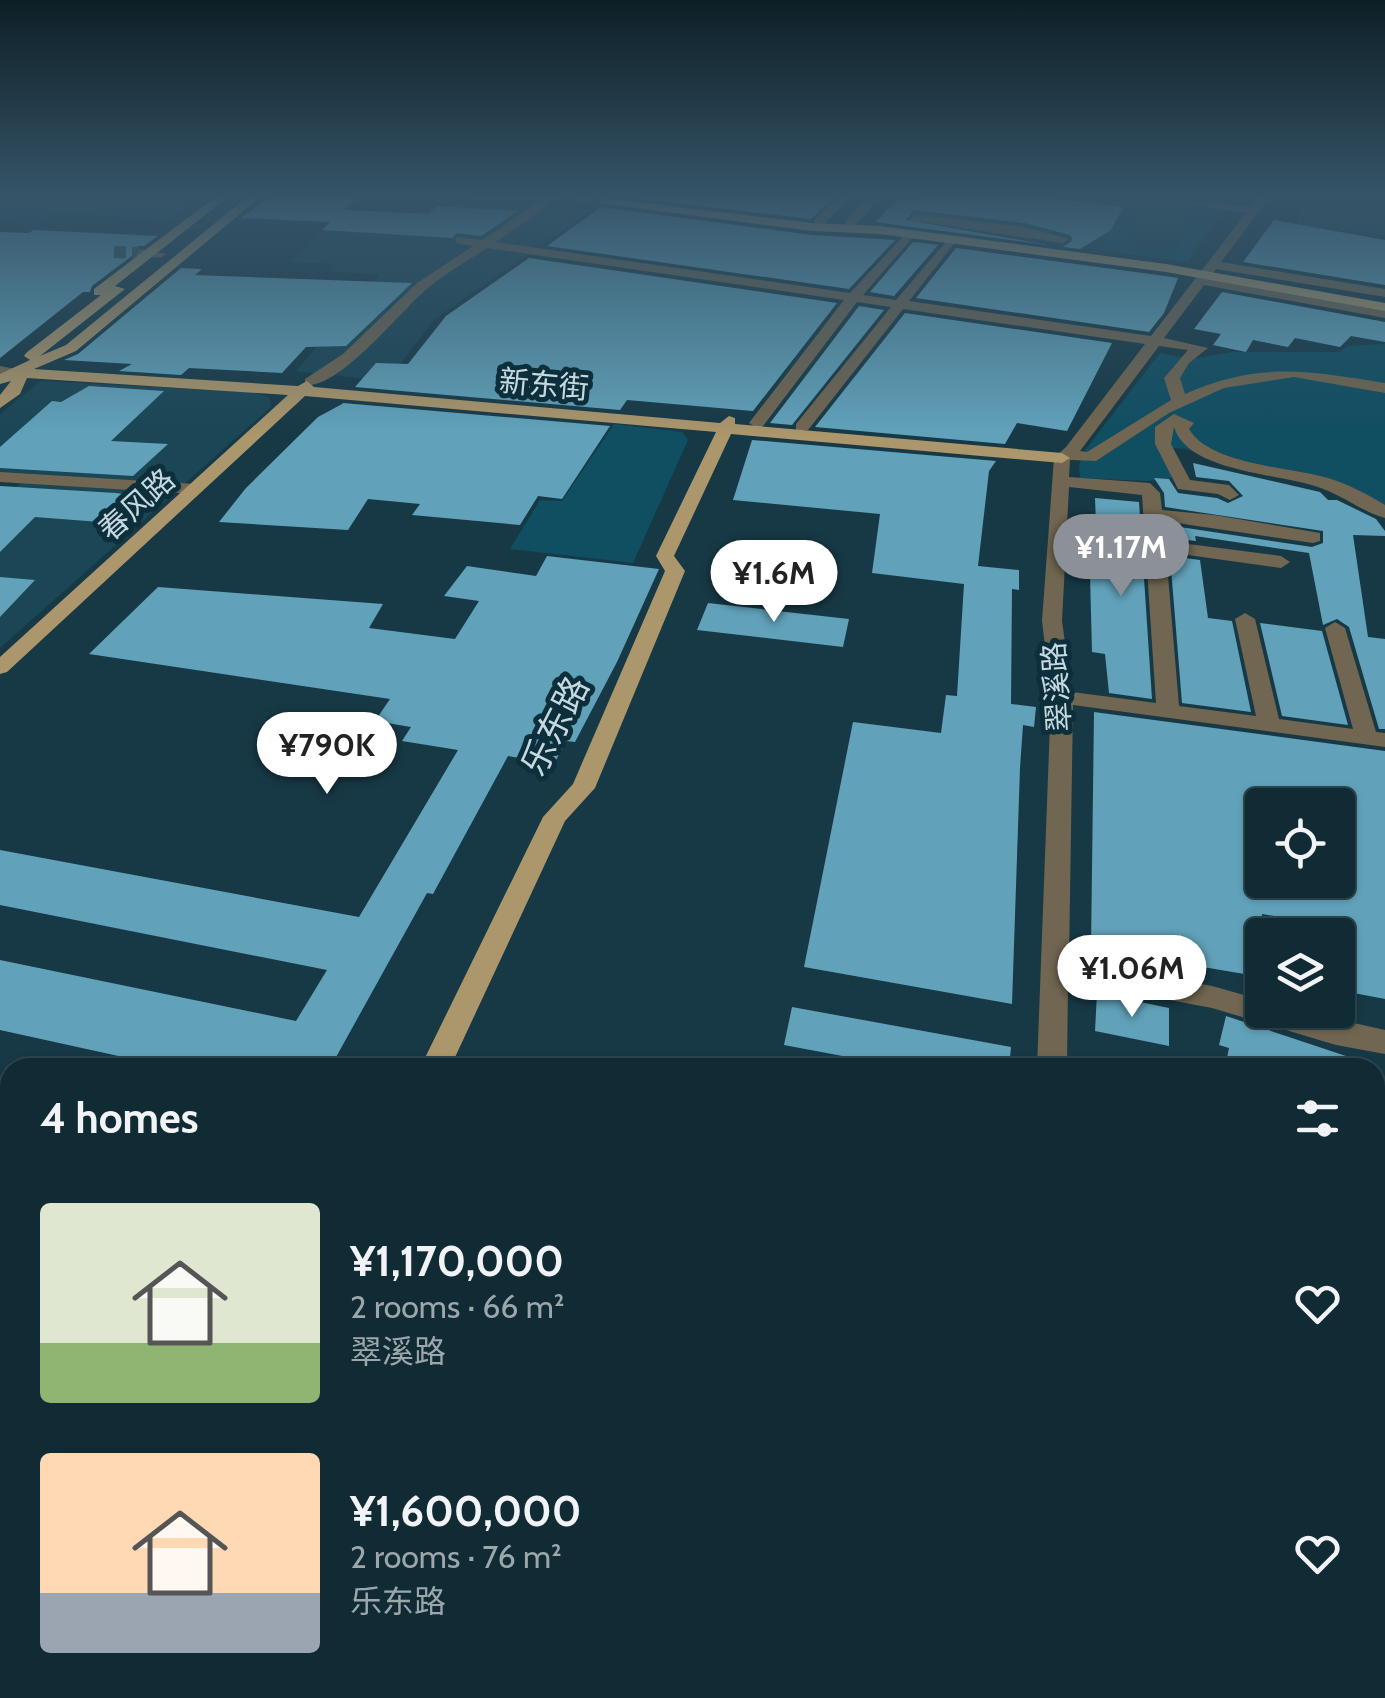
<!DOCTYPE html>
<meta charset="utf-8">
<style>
:root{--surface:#112b34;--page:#1e3740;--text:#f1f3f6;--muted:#9ca7ac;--line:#30474f;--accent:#8c9099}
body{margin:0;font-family:Cabin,"Noto Sans SC",sans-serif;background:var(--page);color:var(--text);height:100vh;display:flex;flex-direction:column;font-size:38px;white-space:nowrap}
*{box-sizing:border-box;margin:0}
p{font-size:32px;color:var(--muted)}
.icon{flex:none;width:55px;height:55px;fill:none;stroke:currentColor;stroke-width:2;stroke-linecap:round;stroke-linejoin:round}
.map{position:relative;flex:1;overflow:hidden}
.sheet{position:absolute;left:0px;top:1058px;width:1385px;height:642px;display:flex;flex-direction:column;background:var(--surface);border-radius:30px 30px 0 0;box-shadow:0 2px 8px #0004,0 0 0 2px var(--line)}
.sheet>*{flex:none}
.controls{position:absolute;left:1245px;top:788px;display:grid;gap:20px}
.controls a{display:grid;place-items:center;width:110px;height:110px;border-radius:10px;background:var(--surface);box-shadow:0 2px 8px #0004,0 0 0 2px var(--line);font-size:50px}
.price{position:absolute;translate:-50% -85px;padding:0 22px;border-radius:35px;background:#fff;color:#222;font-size:32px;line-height:65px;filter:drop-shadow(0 2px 5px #0008)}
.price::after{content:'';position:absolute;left:50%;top:60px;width:30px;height:22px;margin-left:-15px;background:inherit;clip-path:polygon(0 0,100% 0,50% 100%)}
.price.active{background:var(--accent);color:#fff}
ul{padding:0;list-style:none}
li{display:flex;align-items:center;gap:30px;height:250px;padding:0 40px}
li span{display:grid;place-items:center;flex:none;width:280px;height:200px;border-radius:10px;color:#555}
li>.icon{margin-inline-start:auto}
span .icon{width:120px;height:120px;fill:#fffc;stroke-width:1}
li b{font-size:42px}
h2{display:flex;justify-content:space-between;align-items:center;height:120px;padding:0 40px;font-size:42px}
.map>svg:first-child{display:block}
.built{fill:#1a4655}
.green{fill:#104e62;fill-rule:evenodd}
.building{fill:#61a2ba;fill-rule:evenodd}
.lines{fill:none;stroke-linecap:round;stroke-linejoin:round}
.minor-tunnel{stroke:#31515d;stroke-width:12;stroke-dasharray:12 6;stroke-linecap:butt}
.minor{fill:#716651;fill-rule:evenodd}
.major{fill:#ac966b;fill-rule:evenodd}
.labels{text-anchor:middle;stroke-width:10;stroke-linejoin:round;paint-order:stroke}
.far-street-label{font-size:30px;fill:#c6d8e0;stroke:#0c2f3b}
.street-label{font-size:35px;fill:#c6d8e0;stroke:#0c2f3b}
</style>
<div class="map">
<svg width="1385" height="1698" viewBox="0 0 1385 1698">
<rect width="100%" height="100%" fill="#173946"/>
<path class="built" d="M978 197H1135L1227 207 1188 262 876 222 899 198 971 207Z
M1301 197H1385V235L1297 225Z
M435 201 592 210 435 319 387 381 296 371 379 275 329 271 334 264 289 262 324 230 400 235Z
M41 381 252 392 269 397 271 407 0 648V501L24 480 0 477V414Z
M0 1592 10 1596V1690H72L69 1698H0Z"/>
<path class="green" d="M0 197H199L170 219 53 213 37 224 0 222Z
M1134 198 1216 211 1187 262 1100 250 1127 201ZM1169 207 1190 216 1176 249 1153 251 1126 243 1139 211Z
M1385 344V507L1186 449 1162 447 1172 478 1147 481 1080 478 1079 465 1085 450 1160 353 1190 359 1233 352H1339L1348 346Z
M614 424 682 432 688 440 633 563 510 549 540 500 562 501Z"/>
<path class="building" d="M270 197H358L344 210 429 214 437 206 518 211 481 236 456 233 452 238 322 230 330 222 241 218Z
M625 197H834L811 219Z
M915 197H1045L1123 207 1111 230 1080 249 1063 247 1073 240 1070 235 1024 223 914 210 906 220 1048 245 875 222 899 199 915 201Z
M601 207 812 235 895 240 849 289 547 246Z
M1274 220 1385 240V285L1243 262Z
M34 230 158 236 144 246H138L133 255 92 286 90 292H83L0 358V232L28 233Z
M913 242 938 245 894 296 870 292Z
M956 248 1165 276 1178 278 1164 313 1149 332 916 298Z
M529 258 837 303 753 411 627 400 620 410 355 387 376 363 408 364 446 316Z
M181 268 202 269 195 275 412 283 346 346 306 347 282 373 189 368 181 375 119 371 132 364 64 360 78 354Z
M1222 292 1385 322V342L1351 336 1340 347 1295 338 1288 347 1253 340 1246 352 1213 345 1221 334 1194 329Z
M859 306 884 310 792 425 770 423Z
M905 313 1112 343 1067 431 1017 423 1005 444 815 427Z
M89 386 164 391 111 441 168 444 133 476 0 468V447L52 401 61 402Z
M342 404 343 403 610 426 562 499 538 496 520 525 412 515 420 504 368 499 348 530 219 522 246 488 318 417Z
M752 440 996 461 989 471 978 566 1019 570V590L1012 589 1011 704 1036 707 1034 727 1023 725 1020 768 1012 1004 804 967 853 722 941 733 946 695 957 696 964 584 872 573 880 514 733 500Z
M1193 463 1320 492 1328 500H1337L1376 519 1385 531V536L1353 535 1368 637 1385 639V729H1379L1349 627 1337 619 1323 625 1309 553 1195 536 1196 541 1168 538 1167 525 1312 547 1323 543V531L1165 507 1164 493 1154 478 1169 479 1178 493 1217 498 1228 503 1243 496 1229 481 1196 477Z
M0 486 116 493 138 496 113 523 35 517 0 552Z
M1095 498 1139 502 1152 699 1109 693 1105 654 1092 652 1090 575 1098 576Z
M547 556 659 569 617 662 575 742 566 741 554 764 508 756 433 894 427 893 330 1068H173L0 1030V960L296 1021 327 970 0 905V850L359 917 458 750 402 741 411 727 375 721 390 699 89 654 158 587 383 604 369 628 455 639 479 601 444 596 467 566 536 576Z
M1170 556 1200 560 1208 618 1232 621 1251 712 1182 703Z
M0 577 35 580 0 617Z
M708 603 849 619 843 647 697 630Z
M1260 623 1322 631 1348 725 1282 716Z
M1094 712 1385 751V999L1338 990V927L1262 914V977L1091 948ZM1262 805H1338V893L1262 881Z
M1097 993 1169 1008V1046L1095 1031Z
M792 1007 1011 1047 1009 1068H906L784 1045Z
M1226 1016 1370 1064 1369 1068H1225L1229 1048 1219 1045Z"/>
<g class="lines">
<path class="minor-tunnel" d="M114 252 140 253"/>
<path class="minor" d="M546 197 558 198 496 242 850 293 909 230 913 237 863 295 896 300 951 236 957 240 909 301 1151 336 1246 213 1137 197 1251 206 1258 197H1270L1221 262 1385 289V297L1216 269 1209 278 1385 310V318L1204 285 1164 338 1208 348 1189 363 1180 378 1185 394C1259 361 1308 371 1385 383V393L1294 377 1224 388 1169 413 1096 461 1070 460 1069 477 1150 483 1160 493 1162 510 1214 515 1320 533V541L1313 543 1163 521 1165 541 1281 556 1290 562 1281 568 1166 552 1179 706 1256 716 1235 619 1245 613 1255 619 1279 719 1353 729 1325 628 1335 622 1345 628 1376 732 1385 733V747L1073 705 1069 960 1212 986 1262 1000V1010H1296L1385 1030V1054L1336 1045 1212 1008 1068 981 1067 1068H1037L1051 697 1042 621 1054 458 1066 447 1145 344 903 309 808 430H796V424L891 307 857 302 763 426 757 428 749 423 844 300 487 248C467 261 446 273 428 288 400 311 340 389 305 385V379L343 354 417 283 473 246 456 243V237L482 240ZM1159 346 1188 350 1164 378 1171 400 1087 452 1080 451ZM1069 487 1142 495 1156 703 1072 692 1062 621Z
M839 197H852L822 226H814V220Z
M868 197H880L853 228H845V222Z
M914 214 1024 227 1069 239 1063 243 910 220Z
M140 249 167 254 161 258 136 256Z
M0 366 16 369 18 372 11 376 0 374Z
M1174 414 1194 423 1189 429C1210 465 1291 467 1328 478 1348 484 1367 494 1385 505V518C1363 512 1343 496 1321 488 1281 473 1188 473 1174 427L1171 444 1190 480 1229 485 1239 495 1230 500 1218 494 1178 489 1155 444V427Z
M0 472 195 484 204 489 195 494 0 482Z
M0 1094 10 1098V1124L0 1120Z
M0 1239 10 1243V1277L0 1273Z
M605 1690H656L659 1698H608Z
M943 1690H1037V1698H946Z"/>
<path class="major" d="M215 197H228L115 286 125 289 40 356 66 345 247 197H260L76 351 34 369 298 386 307 381 314 387 720 423 729 416 735 418V424L1062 453 1070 458 1062 463 731 434 674 556 685 571 595 788 565 821 450 1068H420L543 817 573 784 665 571 656 556 716 432 305 396 7 672 0 674V657L288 395 27 378 20 394 0 408V395L11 381 0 384V374L30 360 24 356 26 353 101 295H94V289Z
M467 197H561L555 200H473Z
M565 197H588L590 199 584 202Z
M602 198 812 223 880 226 1166 264 1385 303V311L1166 272 880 234 812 231 598 203Z
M10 1122V1185L0 1181V1125Z
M0 1189 10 1193V1225L0 1221Z
M65 1690H108L105 1698H62Z
M120 1690H162L159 1698H117Z
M708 1690H760L763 1698H711Z
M815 1690H868L871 1698H818Z"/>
</g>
<linearGradient id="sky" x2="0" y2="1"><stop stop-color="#0d1f26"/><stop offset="0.45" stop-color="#365468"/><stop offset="1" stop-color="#365468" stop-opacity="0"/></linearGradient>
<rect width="1385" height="435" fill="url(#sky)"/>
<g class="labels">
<g class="far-street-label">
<text transform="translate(544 385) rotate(5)" y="10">新东街</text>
<text transform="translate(137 505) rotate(-42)" y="10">春风路</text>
<text transform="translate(1057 687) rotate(-94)" y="10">翠溪路</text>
</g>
<g class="street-label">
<text transform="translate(555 726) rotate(-63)" y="12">乐东路</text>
</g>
</g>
</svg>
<div class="controls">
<a><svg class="icon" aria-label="locate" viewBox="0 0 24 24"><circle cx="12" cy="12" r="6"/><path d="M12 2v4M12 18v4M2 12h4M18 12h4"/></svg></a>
<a><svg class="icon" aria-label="layers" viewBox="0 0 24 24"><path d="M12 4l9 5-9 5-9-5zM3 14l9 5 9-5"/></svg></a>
</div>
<b class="price active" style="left:1121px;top:599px">¥1.17M</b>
<b class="price" style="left:774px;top:625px">¥1.6M</b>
<b class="price" style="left:327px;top:797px">¥790K</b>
<b class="price" style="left:1132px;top:1020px">¥1.06M</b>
<section class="sheet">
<h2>4 homes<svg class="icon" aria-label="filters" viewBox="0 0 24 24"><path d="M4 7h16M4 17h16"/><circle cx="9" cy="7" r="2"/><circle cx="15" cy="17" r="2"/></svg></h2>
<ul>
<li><span style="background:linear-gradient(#dfe7d0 70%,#8fb573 0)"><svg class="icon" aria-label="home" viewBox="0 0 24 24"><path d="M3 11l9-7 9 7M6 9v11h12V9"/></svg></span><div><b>¥1,170,000</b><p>2 rooms · 66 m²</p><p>翠溪路</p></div><svg class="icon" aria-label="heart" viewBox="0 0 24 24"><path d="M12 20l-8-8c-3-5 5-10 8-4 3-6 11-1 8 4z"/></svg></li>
<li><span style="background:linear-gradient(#ffd9b3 70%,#9aa5b1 0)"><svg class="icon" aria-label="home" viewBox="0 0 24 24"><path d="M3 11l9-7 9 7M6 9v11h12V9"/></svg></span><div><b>¥1,600,000</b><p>2 rooms · 76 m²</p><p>乐东路</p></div><svg class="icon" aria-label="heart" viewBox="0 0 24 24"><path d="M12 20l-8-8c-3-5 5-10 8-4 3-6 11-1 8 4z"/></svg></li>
</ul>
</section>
</div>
